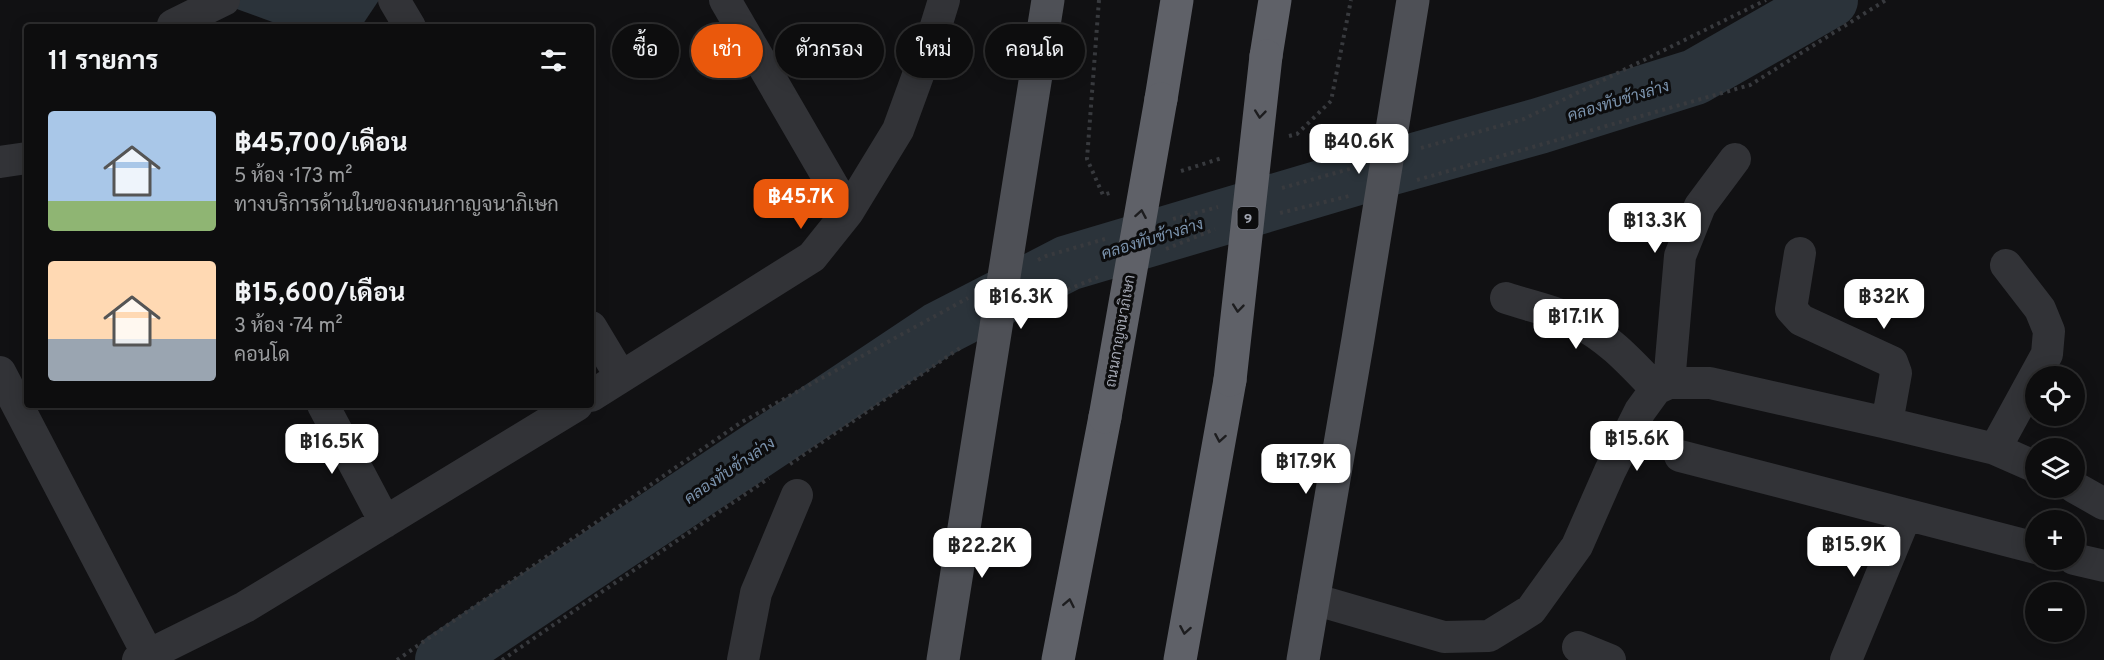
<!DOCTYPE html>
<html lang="th">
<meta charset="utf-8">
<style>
:root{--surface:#0d0d0e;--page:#1b1b1c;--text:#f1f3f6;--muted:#9a9c9e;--line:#2d2d2e;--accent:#ea580c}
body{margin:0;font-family:Overpass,Sarabun,sans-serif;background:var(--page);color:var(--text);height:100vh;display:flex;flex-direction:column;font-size:22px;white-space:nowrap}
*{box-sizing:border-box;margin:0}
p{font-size:20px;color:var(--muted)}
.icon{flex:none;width:33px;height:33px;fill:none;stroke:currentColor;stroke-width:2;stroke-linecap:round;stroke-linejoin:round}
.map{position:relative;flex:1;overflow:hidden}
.details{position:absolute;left:24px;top:24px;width:570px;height:384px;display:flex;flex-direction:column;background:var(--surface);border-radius:6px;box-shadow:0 3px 15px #0003,0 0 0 2px var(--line)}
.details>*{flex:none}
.banner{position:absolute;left:612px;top:24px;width:570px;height:54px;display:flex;gap:12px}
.controls{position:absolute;left:2025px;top:366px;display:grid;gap:12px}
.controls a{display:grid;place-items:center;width:60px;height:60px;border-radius:50%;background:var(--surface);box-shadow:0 3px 15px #0003,0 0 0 2px var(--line);font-size:30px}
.price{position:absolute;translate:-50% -51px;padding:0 14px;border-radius:12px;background:#fff;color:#222;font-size:20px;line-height:39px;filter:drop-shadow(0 2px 3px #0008)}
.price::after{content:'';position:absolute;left:50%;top:36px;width:18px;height:14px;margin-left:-9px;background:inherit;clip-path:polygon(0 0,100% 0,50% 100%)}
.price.current{background:var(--accent);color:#fff}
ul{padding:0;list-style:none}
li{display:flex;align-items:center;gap:18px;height:150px;padding:0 24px}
li span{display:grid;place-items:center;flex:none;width:168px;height:120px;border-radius:6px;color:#555}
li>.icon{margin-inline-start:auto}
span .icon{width:72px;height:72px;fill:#fffc;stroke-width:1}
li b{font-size:26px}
h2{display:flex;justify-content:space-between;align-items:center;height:72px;padding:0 24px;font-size:26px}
.tag{padding:0 21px;border-radius:27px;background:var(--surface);box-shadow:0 3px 15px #0003,0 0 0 2px var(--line);font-size:21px;line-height:54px}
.tag.current{background:var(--accent);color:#fff}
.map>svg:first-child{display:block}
.water{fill:#2b333a}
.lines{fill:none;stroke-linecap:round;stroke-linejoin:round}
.river{stroke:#2b333a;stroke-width:56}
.path{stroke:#383a3e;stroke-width:4;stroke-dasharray:3 4.5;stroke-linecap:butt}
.minor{stroke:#323337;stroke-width:32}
.major{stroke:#4e5056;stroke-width:33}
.highway{stroke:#5f6168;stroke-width:33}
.highway-bridge{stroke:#5f6168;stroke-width:33}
.oneway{stroke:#1d1d1f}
.labels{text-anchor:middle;stroke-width:6;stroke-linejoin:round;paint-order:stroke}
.shield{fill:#0c0c0d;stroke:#767881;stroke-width:1.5}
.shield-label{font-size:14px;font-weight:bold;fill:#a3a7b3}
.street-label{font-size:15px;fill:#a3a7b3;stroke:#0c0c0d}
.water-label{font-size:16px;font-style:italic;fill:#7b93ad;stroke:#0c0c0d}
</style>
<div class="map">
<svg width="2104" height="660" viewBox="0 0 2104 660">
<rect width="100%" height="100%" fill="#111113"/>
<path class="water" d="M212 0H379L361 27H286Z"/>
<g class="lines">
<path class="river" d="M443 660 938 330 1068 263 1385 169 1539 126 1695 77 1830 0"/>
<path class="path" d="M1099 0 1087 159 1103 195 1113 192
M1289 136 1297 134 1331 101 1351 0
M1421 148 1524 119 1766 0
M1181 171 1222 158
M1417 180 1750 85 1886 0
M1282 188 1353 168
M1280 213 1349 196
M1173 219 1218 207
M1166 249 1215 229
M1038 260 1046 256 1105 239
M1033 304 1098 277
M790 464 960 348
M397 660 740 423 968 298
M502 660 769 478"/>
<path class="minor" d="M394 0 410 27
M725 0 848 212
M173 25 224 0
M0 162 27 158
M1800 253 1791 309 1801 320 1892 362 1896 373 1887 423
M1506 298C1529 306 1556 311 1577 322 1609 338 1632 364 1656 389
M591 327 621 377
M0 372 148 655
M1669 383 1680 256 1700 206 1735 159
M591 396 812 257 848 212 898 130 936 26 944 0
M323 405 385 522
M1995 449 2047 354 2049 331 2040 309 2006 265
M1680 456 2036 548
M2074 487 2104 504
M2074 559 2104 566
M1313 599 1444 637 1489 636 1531 610 1577 546 1610 471 1640 411 1656 389 1669 383H1710L1887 423 1995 449 2036 467
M1578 647 1610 660
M138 660 245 607 577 405
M743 660 756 593 797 495
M1846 660 1906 515"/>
<path class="major" d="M943 660 1048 0
M1303 660 1358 339 1413 0"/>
<path class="highway" d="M1266 56 1275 0
M1161 99 1177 0
M1058 660 1105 417
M1180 660 1230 380"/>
<path class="highway-bridge" d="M1230 380 1266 56
M1105 417 1161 99"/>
</g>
<defs><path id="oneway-chevron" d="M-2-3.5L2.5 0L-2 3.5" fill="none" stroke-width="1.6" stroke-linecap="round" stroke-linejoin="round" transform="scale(1.5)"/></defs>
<g class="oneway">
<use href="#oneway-chevron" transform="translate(1260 114) rotate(96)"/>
<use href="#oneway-chevron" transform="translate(1141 214) rotate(-80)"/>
<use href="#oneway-chevron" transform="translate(1238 308) rotate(96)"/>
<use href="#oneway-chevron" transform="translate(1220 438) rotate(100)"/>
<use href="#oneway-chevron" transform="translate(1069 603) rotate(-79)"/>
<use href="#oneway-chevron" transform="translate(1185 630) rotate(100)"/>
</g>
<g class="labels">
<rect class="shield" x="1237.5" y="207" width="21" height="22" rx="4.5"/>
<g class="shield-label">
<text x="1248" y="223">9</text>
</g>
<g class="street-label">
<text transform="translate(1120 331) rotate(-80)" y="5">ถนนกาญจนาภิเษก</text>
</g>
<g class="water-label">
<text transform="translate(1618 100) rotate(-17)" y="6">คลองทับช้างล่าง</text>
<text transform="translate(1152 238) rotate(-17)" y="6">คลองทับช้างล่าง</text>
<text transform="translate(729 470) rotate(-34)" y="6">คลองทับช้างล่าง</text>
</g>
</g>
</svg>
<div class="controls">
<a><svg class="icon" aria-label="locate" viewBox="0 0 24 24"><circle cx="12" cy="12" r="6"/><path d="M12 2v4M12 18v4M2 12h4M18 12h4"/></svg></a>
<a><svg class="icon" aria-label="layers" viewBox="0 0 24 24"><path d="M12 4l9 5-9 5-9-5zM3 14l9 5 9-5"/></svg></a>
<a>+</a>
<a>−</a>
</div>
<b class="price" style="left:1359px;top:175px">฿40.6K</b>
<b class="price current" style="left:801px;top:230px">฿45.7K</b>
<b class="price" style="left:1655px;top:254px">฿13.3K</b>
<b class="price" style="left:1021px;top:330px">฿16.3K</b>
<b class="price" style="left:1884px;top:330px">฿32K</b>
<b class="price" style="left:1576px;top:350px">฿17.1K</b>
<b class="price" style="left:1637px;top:472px">฿15.6K</b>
<b class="price" style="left:332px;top:475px">฿16.5K</b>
<b class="price" style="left:1306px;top:495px">฿17.9K</b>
<b class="price" style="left:1854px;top:578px">฿15.9K</b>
<b class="price" style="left:982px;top:579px">฿22.2K</b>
<div class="banner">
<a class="tag">ซื้อ</a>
<a class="tag current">เช่า</a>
<a class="tag">ตัวกรอง</a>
<a class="tag">ใหม่</a>
<a class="tag">คอนโด</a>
</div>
<section class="details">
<h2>11 รายการ<svg class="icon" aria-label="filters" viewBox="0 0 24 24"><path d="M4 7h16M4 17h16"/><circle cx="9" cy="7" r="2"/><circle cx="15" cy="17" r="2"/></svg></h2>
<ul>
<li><span style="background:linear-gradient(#a9c7e8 75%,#8fb573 0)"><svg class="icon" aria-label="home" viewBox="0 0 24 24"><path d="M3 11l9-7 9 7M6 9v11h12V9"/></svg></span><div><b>฿45,700/เดือน</b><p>5 ห้อง · 173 m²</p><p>ทางบริการด้านในของถนนกาญจนาภิเษก</p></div></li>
<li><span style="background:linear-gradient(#ffd9b3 65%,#9aa5b1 0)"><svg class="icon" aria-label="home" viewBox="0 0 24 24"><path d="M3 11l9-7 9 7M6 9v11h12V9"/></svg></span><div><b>฿15,600/เดือน</b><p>3 ห้อง · 74 m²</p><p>คอนโด</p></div></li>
</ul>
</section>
</div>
